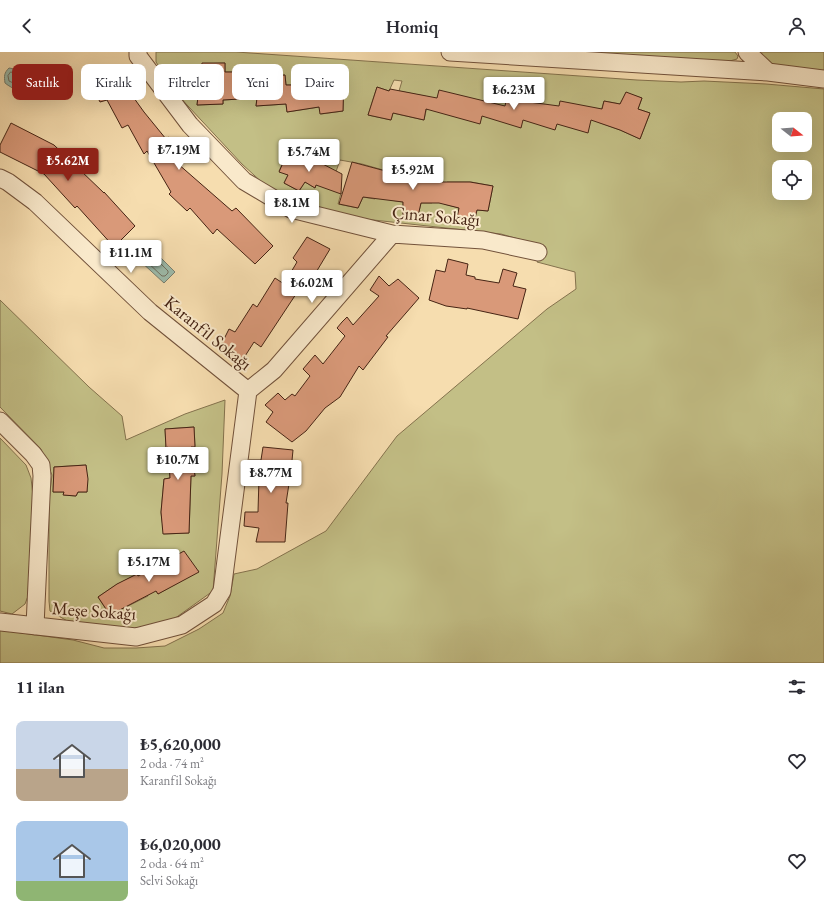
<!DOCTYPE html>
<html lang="tr">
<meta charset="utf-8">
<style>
:root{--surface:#fff;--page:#f7f7f7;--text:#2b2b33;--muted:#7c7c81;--accent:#8f2418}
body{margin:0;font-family:"EB Garamond",serif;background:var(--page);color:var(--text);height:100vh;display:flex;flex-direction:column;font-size:15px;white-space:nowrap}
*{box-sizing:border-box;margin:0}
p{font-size:13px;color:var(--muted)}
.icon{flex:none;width:22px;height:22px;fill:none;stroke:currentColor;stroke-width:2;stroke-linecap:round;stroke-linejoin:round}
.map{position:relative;height:611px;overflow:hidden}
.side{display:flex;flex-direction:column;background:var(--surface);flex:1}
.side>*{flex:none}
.guide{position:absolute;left:12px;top:12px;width:400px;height:36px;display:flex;gap:8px}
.needle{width:26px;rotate:107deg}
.controls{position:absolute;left:772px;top:60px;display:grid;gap:8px}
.controls a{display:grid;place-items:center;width:40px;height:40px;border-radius:8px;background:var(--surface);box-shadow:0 4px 16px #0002;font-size:20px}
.price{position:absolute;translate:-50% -34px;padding:0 9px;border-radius:4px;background:#fff;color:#222;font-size:13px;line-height:26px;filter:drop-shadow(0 1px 2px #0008)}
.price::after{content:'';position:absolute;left:50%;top:24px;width:12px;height:9px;margin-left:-6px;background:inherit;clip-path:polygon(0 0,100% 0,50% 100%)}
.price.selected{background:var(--accent);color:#fff}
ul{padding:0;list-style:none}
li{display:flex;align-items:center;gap:12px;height:100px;padding:0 16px}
li span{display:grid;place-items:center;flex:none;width:112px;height:80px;border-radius:8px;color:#555}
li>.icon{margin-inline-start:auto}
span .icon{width:48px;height:48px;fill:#fffc;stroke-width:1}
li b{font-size:17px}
h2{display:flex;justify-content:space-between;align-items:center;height:48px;padding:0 16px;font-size:17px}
.pill{padding:0 14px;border-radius:8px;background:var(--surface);box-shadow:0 4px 16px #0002;font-size:14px;line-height:36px}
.pill.selected{background:var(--accent);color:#fff}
header{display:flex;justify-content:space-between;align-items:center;height:52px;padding:0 16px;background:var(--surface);font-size:18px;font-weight:600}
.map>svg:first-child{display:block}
.green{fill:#c3bf86;stroke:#84724d;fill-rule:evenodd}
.water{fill:#9dbcac;stroke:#7a7f6f}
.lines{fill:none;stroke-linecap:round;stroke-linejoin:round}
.shore{stroke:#727060;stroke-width:1}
.building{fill:#d99979;stroke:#462414}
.street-casing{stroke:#72523b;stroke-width:19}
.street{stroke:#f9e9cb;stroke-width:17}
.labels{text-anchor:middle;stroke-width:4;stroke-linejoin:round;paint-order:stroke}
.street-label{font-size:18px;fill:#462414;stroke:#f9e9cb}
</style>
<header><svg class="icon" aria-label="back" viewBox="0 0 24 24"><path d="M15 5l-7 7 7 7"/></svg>Homiq<svg class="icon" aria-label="person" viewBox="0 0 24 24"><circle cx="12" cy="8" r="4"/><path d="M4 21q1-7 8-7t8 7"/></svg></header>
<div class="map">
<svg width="824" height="611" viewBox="0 0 824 611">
<rect width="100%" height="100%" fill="#f6ddaf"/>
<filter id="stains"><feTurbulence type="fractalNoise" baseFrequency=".005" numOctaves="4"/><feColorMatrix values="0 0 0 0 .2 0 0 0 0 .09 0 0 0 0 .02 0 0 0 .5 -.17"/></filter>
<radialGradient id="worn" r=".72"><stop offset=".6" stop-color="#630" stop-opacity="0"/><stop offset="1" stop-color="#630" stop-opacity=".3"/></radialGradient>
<path class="green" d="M156 0H236L637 28 681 30 704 29 766 32 824 37V611H0V578L73 588 104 596H136L165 594 199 577 223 561 230 544 234 522 257 517 326 479 397 384 547 257 576 237 575 220 537 210 543 194 501 182 346 165 275 140 267 135 242 112 175 40 156 10ZM225 11V20H257V28L269 24 285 23 286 33H319L321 25 344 24 343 59 321 62 319 55 287 60 286 52 256 54 257 46 223 48V52L197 53 202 12ZM394 28 402 29 399 39 429 45 424 68 393 61 391 68 368 63 377 35 389 39ZM626 41 642 46 638 57 650 61 640 87 620 78 598 70 604 49 620 52ZM779 67H805V93H779ZM290 95 324 112 315 136 305 130 299 139 284 131 288 123 279 119ZM340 108 362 112 383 118 375 147 363 145 358 156 338 152 341 141 330 137ZM394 114H417L416 125 435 127 432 151H421L418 164 403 163V150L390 148ZM779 115H805V141H779ZM447 130H471L493 134 488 159 477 158 475 166H458L459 156 444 152Z
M582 0H735L738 4 737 7 726 10Z
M758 0H824V19L771 13Z
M0 248 89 335 122 364 126 388 185 362 225 348 222 422 213 539 174 567 133 577 69 570 50 559 49 549V449L52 423 41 397 0 355ZM194 375 195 394 191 395 195 424H191L189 481 164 482 161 461 164 427 170 426 167 395H166L165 377ZM86 413 87 440H78L76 444 64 443V440H53L54 415ZM199 519 158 542 145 521ZM137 522 148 544 110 563 98 545 116 533Z
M0 386 26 413 31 426 33 444 28 544 25 552 12 562 0 559Z"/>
<path class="water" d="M9 16C18 17 21 22 28 23 32 23 37 22 41 23L48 31C45 35 43 39 39 41 30 45 12 37 5 31 4 24 4 21 9 16Z
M151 196 175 220 164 231 139 208Z"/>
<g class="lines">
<path class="shore" d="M11 20C17 21 21 26 28 27 32 27 35 26 39 27L43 32 37 38 24 36 9 29 8 24Z
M150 203H152L168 219V221L165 224H162L146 209V206Z"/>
</g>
<path class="building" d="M202 11H225V20H258L257 25 285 23 286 33H319L321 25 344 24 343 59 320 62 319 55 287 60 286 52 256 54 257 46 223 48V52L197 53Z
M113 17 144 60 166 87 169 85 178 97 177 111 232 159 236 156 273 194 255 212 217 177 213 182 190 156 187 159 169 142 171 140 147 99 144 102 128 73 122 76 107 48 100 50 89 28Z
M377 35 389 39 390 37 437 46 439 38 505 54 507 44 529 49V50L559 54 560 49 602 57 604 49 620 52 626 40 642 46 638 57 650 61 640 87 620 78 591 68 588 81 557 72 555 78 523 68 521 76 482 64 480 72 426 57 424 68 393 61 391 68 368 63Z
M11 71 54 93 104 141V140L135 174 114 195 77 154 75 156 44 122 0 100V93Z
M290 95 342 122 341 142 316 133 315 136 305 130 299 139 284 131 288 123 279 120Z
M352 110 393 121 394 114H417L416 125 435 127V130H470L493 134 488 159 477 158 475 166H457L459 156 439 151H421L418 164 403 163V150L363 145 358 156 339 152Z
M307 185 330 197 315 222 303 238 300 236 261 295 254 290 240 312 219 297 229 277 235 280 253 252 257 255 275 226 284 232 297 210 293 206Z
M448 207 468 212 466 223 475 225V227L499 231 503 217 517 221 513 234 526 237 518 267 467 256V257L446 254 429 248 436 218 445 220Z
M379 224 389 234 398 227 419 246 386 284 388 285 363 318 359 314 340 345 325 356 306 379 292 390 266 370 273 360 265 353 278 341 285 348 292 342 295 344 310 324 303 317 315 303 323 312 345 284 337 276 342 270 347 265 353 273 379 244 370 238Z
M194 375 195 395H191L195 424H191L189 481 163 482 161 460 164 427 170 426 168 395 166 396 165 377Z
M263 395 293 398 291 419 286 451H288L285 490H256L259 476 244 474 245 460H258L259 426 248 425 249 408H261Z
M86 413 88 427 87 440H78L76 444 63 443 64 440H53L54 415Z
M184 499 199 520 158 542 156 539 110 563 98 545 117 532 137 522 138 524Z"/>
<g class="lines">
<g class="street-casing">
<path id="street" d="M138 0V4L190 73 244 129 291 157 392 182 483 188 538 200
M450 0 768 20 824 27
M747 0 768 20
M0 126 8 130 35 150 150 260 248 339
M248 339 274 318 392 182
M0 369 33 402 41 413 42 424 35 574
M0 570 136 585 182 573 214 552 222 539 248 339"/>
</g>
<use href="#street" class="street"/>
</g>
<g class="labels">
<g class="street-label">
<text transform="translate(436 164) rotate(5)" y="6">Çınar Sokağı</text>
<text transform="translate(208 281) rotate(39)" y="6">Karanfil Sokağı</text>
<text transform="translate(94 559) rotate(4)" y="6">Meşe Sokağı</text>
</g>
</g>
<rect width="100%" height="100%" filter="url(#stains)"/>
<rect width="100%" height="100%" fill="url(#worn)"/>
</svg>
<div class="controls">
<a><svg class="needle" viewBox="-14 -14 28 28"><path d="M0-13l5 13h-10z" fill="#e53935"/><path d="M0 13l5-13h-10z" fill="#7c7c81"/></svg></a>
<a><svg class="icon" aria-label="locate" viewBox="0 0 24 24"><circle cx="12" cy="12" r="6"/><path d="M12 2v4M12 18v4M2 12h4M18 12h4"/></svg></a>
</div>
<b class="price" style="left:514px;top:59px">₺6.23M</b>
<b class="price" style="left:179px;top:119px">₺7.19M</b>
<b class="price" style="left:309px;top:121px">₺5.74M</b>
<b class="price selected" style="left:68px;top:130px">₺5.62M</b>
<b class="price" style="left:413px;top:139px">₺5.92M</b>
<b class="price" style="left:292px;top:172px">₺8.1M</b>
<b class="price" style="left:131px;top:222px">₺11.1M</b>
<b class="price" style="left:312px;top:252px">₺6.02M</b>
<b class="price" style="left:178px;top:429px">₺10.7M</b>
<b class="price" style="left:271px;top:442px">₺8.77M</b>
<b class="price" style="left:149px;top:531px">₺5.17M</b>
<div class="guide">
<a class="pill selected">Satılık</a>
<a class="pill">Kiralık</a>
<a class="pill">Filtreler</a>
<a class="pill">Yeni</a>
<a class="pill">Daire</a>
</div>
</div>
<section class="side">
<h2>11 ilan<svg class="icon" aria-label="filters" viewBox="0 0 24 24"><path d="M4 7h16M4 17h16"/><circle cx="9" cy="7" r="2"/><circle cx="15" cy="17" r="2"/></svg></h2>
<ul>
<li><span style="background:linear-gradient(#c9d6e8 60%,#b9a48a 0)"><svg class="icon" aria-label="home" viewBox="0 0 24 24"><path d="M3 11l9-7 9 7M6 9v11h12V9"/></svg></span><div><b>₺5,620,000</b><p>2 oda · 74 m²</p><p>Karanfil Sokağı</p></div><svg class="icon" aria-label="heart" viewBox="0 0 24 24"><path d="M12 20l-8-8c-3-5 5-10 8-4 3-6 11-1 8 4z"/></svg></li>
<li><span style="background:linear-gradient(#a9c7e8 75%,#8fb573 0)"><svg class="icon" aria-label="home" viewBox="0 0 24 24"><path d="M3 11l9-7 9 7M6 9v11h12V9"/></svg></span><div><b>₺6,020,000</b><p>2 oda · 64 m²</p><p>Selvi Sokağı</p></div><svg class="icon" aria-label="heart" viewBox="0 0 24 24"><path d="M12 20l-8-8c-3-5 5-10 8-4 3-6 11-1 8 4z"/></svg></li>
</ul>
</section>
